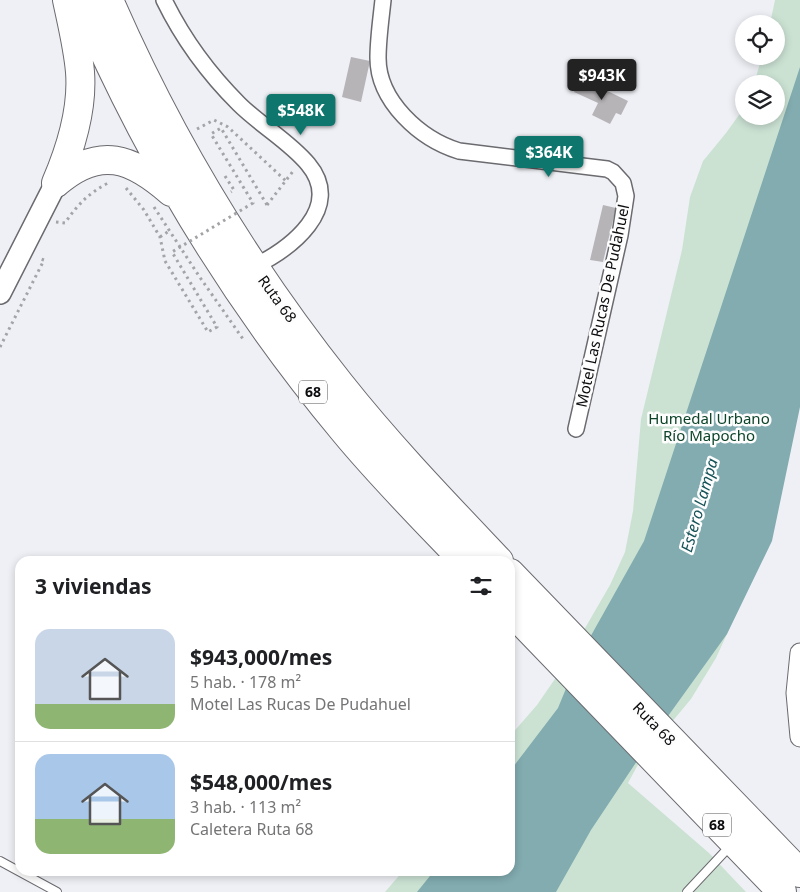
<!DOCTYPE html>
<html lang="es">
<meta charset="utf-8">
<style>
:root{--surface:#fff;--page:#f6f6f6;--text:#202124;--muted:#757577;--line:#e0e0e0;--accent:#0f766e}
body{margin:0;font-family:"Noto Sans",sans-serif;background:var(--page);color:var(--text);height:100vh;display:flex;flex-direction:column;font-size:19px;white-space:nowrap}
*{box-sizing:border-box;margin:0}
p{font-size:16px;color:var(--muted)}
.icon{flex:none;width:28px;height:28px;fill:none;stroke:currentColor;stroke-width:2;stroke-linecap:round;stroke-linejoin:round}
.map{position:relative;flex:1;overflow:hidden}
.drawer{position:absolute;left:15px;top:556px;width:500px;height:320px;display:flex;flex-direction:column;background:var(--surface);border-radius:15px;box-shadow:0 2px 8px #0003}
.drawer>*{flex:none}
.buttons{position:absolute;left:735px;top:15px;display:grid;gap:10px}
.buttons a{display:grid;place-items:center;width:50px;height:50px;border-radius:50%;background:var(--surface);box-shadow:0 2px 8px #0003;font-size:25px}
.price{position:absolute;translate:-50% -42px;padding:0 11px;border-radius:5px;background:var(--accent);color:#fff;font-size:16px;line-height:32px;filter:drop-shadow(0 1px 2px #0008)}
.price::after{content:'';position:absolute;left:50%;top:30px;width:15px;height:11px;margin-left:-8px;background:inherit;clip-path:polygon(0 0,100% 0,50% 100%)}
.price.active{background:#222;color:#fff}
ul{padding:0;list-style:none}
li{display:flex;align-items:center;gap:15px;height:125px;padding:0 20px}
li+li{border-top:1px solid var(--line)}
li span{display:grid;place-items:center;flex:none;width:140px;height:100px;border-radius:15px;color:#555}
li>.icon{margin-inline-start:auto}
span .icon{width:60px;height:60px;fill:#fffc;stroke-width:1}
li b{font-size:21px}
h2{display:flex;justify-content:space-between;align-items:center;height:60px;padding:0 20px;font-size:21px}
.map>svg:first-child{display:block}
.green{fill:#cbe2d3}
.water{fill:#82acb0}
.building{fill:#b7b4b8}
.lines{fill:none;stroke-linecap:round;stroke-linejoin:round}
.service-casing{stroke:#6a6a6f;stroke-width:10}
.minor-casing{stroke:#6a6a6f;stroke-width:18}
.tertiary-casing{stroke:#6a6a6f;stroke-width:21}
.secondary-casing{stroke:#6a6a6f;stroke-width:24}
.motorway-casing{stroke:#6a6a6f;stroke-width:30}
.path{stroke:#a3a4a8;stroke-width:3;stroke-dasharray:2.5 4;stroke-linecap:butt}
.service{stroke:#fff;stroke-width:8}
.minor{stroke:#fff;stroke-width:15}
.tertiary{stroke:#fff;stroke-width:19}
.secondary{stroke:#fff;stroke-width:21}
.motorway{stroke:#fff;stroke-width:28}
.path-bridge{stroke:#a3a4a8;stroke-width:3;stroke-dasharray:2.5 4;stroke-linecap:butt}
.labels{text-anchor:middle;stroke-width:5;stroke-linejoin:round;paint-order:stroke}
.shield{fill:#fdfdfe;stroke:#545456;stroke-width:1}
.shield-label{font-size:14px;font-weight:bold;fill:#0c0c0e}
.street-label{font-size:15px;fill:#0c0c0e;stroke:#fdfdfe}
.park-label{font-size:15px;fill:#0b4428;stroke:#fdfdfe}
.water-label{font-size:16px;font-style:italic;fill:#155257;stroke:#fdfdfe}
</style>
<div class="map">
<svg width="800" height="892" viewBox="0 0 800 892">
<rect width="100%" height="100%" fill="#eff0f5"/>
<path class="green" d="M775 0H800V336L737 612 716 658 691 699 641 759 628 783 709 853 746 892H385L403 871H510V736L537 705 559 673 610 585 625 552 633 511 641 419 682 250 690 197 703 161 726 133 744 108V116H776V84H754L762 56H776V24H770Z"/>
<path class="water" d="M800 67V407L772 541 727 634 653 737 591 830 556 892H417L434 871H510V771L558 708 579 657 644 541Z"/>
<path class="building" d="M351 57 370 61 361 102 342 97Z
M581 78 628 101 621 115 616 113 610 124 592 115 598 103 574 92Z
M603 205 616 208 603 262 590 260Z"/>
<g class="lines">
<g class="service-casing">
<path id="service" d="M0 861 57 892
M687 892 731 845"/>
</g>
<g class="minor-casing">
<path id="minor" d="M164 0C183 39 209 74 239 104 260 125 290 142 308 164 345 208 290 249 253 267
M383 0C381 19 378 39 378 58 378 101 420 139 459 151L607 169 613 172 623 183 626 196 620 235 576 429"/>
</g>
<g class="tertiary-casing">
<path id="tertiary" d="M800 653 796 693 800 737"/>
</g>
<g class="secondary-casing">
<path id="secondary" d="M0 293 56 183"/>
</g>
<g class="motorway-casing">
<path id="motorway" d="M81 0C147 155 236 301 344 431 381 476 423 518 464 561
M109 0C169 138 246 266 340 384 389 446 445 504 499 561
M56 183C71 148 83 110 80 72 78 48 72 24 67 0
M56 183C100 145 132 158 171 192
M510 573 800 873
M510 610 782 892"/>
</g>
<path class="path" d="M197 129 214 120 228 127 286 181
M225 176 234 190 231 192
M126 188 144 210 160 237 165 261
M267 205 294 170
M154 207 199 276 243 339 245 337
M56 222 65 223C77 205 89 193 108 183
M160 237 169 231
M0 347 44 260 38 258"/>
<use href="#service" class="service"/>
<use href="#minor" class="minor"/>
<use href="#tertiary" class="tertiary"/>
<use href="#secondary" class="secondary"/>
<use href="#motorway" class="motorway"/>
<path class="path-bridge" d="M165 261 208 332 217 327 172 252 253 203 211 134 221 128 267 205"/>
</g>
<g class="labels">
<g class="shield">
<rect x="299" y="380.5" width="28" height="23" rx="4"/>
<rect x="703" y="813.5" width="28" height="23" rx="4"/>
</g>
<g class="shield-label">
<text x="313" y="397">68</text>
<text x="717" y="830">68</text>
</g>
<g class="street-label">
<text transform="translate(277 299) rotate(54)" y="5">Ruta 68</text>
<text transform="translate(603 306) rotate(-78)" y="5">Motel Las Rucas De Pudahuel</text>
<text transform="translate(654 724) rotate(46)" y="5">Ruta 68</text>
</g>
<g class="park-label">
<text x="709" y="424">Humedal Urbano<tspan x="709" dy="17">Río Mapocho</tspan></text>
</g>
<g class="water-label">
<text transform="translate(699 505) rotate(-74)" y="6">Estero Lampa</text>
</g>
</g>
</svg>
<div class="buttons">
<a><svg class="icon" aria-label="locate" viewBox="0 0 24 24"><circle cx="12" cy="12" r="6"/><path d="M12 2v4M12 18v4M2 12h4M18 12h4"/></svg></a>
<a><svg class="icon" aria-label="layers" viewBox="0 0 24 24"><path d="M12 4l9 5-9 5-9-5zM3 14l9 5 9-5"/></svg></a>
</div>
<b class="price active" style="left:602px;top:101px">$943K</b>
<b class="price" style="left:301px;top:136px">$548K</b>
<b class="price" style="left:549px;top:178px">$364K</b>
<section class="drawer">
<h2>3 viviendas<svg class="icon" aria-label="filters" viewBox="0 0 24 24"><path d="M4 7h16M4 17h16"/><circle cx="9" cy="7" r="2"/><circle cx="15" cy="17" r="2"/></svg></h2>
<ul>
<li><span style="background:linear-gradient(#c9d6e8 75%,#8fb573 0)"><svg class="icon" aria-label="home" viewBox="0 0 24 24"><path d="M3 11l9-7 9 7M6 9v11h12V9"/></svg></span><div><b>$943,000/mes</b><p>5 hab. · 178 m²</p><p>Motel Las Rucas De Pudahuel</p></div></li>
<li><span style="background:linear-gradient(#a9c7e8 65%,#8fb573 0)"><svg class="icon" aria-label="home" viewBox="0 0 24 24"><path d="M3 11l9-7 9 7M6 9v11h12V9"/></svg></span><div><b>$548,000/mes</b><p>3 hab. · 113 m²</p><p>Caletera Ruta 68</p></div></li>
</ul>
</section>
</div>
